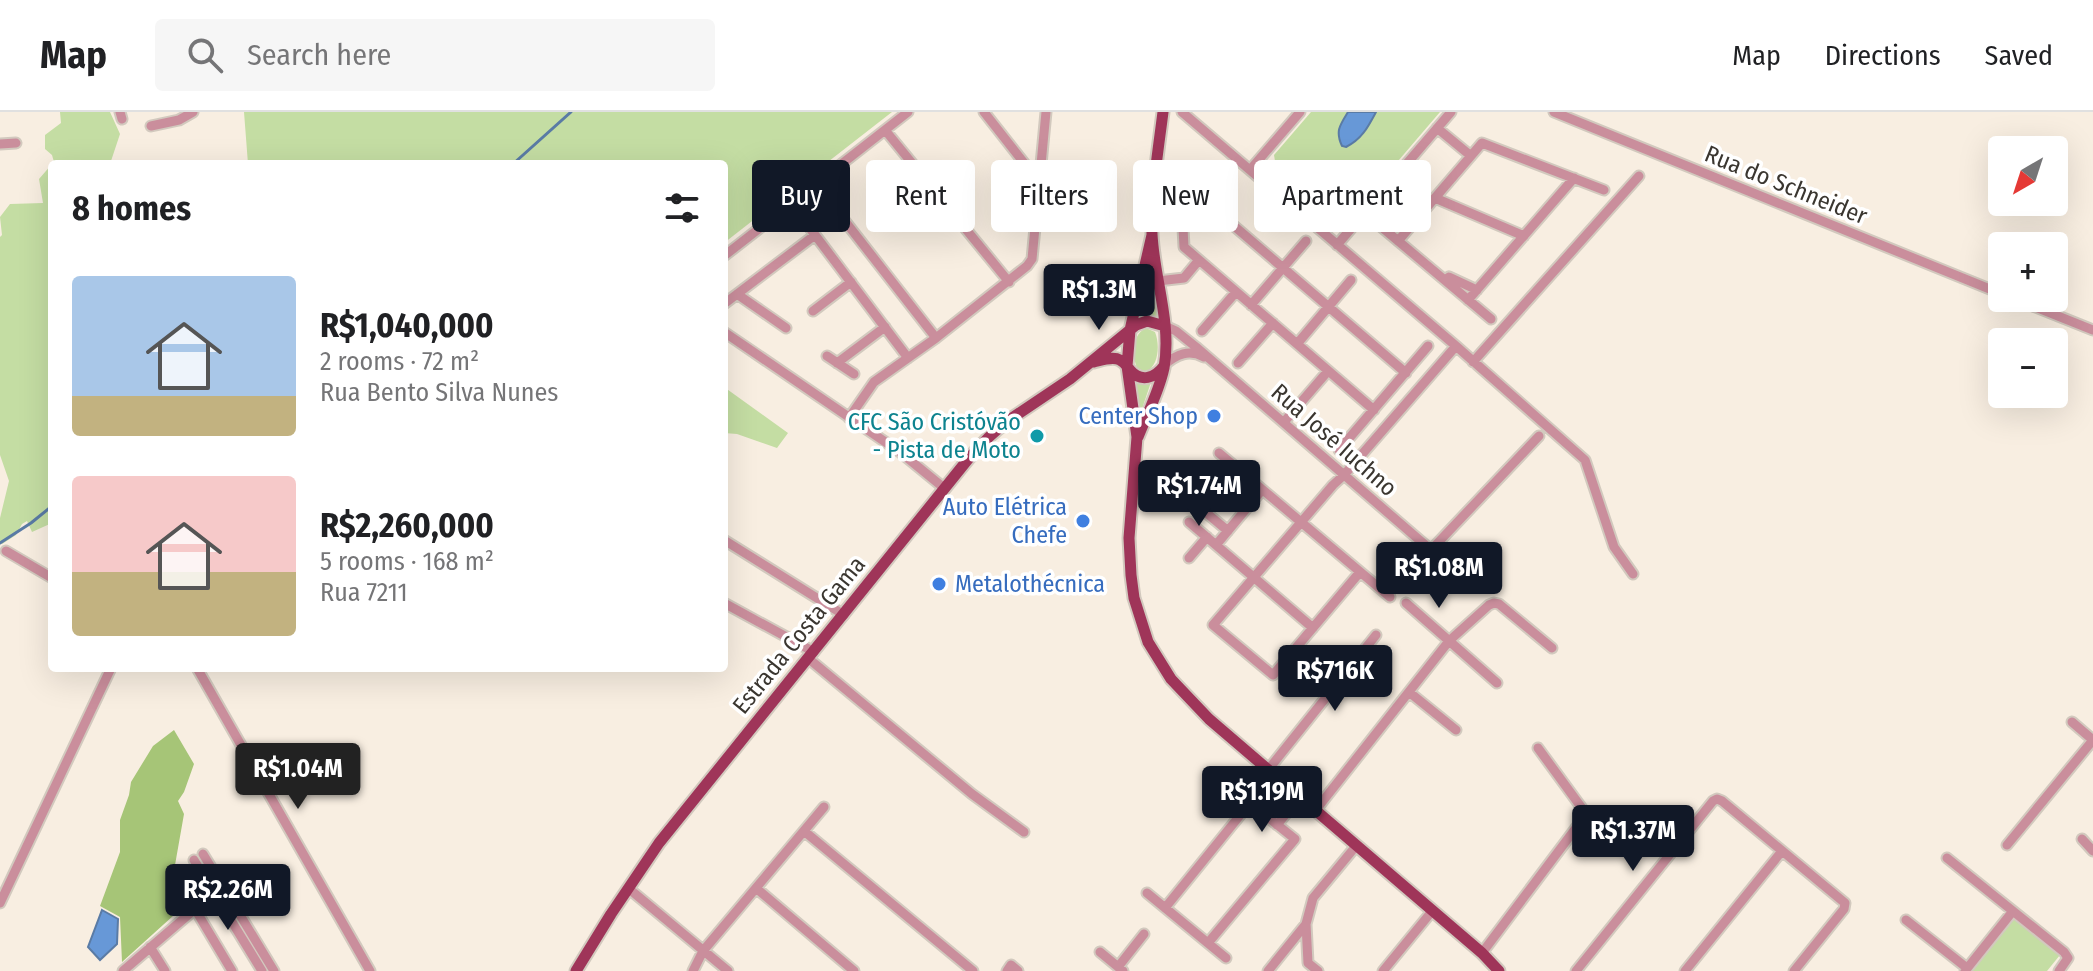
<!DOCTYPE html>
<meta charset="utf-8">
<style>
:root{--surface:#fff;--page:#f6f6f6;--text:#202124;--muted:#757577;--line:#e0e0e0;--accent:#111827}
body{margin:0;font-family:"Fira Sans Condensed",sans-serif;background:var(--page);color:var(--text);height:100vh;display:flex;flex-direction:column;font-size:30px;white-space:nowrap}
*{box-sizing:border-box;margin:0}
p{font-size:26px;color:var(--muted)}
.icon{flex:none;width:44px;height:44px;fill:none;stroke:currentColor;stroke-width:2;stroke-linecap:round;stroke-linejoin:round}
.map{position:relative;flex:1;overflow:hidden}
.sheet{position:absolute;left:48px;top:48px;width:680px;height:512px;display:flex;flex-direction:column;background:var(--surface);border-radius:8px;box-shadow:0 8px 32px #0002}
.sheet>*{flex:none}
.guide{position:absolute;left:752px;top:48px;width:760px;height:72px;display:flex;gap:16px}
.needle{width:52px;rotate:219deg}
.buttons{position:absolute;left:1988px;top:24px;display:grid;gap:16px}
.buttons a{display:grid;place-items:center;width:80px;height:80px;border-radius:8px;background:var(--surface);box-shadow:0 8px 32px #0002;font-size:40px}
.price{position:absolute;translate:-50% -68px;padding:0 18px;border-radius:8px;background:var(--accent);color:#fff;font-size:26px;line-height:52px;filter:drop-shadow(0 2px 4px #0008)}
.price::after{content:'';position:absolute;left:50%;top:48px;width:24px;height:18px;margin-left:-12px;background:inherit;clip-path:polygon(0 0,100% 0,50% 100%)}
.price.on{background:#222;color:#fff}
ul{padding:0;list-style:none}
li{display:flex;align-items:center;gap:24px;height:200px;padding:0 24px}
li span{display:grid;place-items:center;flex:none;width:224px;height:160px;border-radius:8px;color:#555}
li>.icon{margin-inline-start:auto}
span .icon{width:96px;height:96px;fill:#fffc;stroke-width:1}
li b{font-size:34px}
h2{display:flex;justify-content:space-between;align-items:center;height:96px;padding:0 24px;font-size:34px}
.pill{padding:0 28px;border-radius:8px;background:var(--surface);box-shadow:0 8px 32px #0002;font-size:28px;line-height:72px}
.pill.on{background:var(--accent);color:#fff}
header{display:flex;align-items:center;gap:48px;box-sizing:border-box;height:112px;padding:0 40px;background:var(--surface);border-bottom:2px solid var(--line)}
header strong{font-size:38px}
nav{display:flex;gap:44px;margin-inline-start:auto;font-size:28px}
.search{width:560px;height:72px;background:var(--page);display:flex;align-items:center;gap:20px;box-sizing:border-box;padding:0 28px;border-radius:8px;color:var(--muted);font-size:30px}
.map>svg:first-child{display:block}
.green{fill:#c4dda3}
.forest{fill:#a6c577}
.water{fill:#6798d7;stroke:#5a7ba5;stroke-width:2}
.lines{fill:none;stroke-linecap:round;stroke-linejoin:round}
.stream{stroke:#5a7ba5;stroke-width:3}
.minor-casing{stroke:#d2c9be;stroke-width:13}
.major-casing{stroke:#d2c9be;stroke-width:15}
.minor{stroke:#ca8e9c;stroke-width:9}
.major{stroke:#9f3559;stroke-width:11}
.shop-dot{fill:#3f7fe0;stroke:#fff;stroke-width:3}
.culture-dot{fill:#0f9aa8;stroke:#fff;stroke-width:3}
.labels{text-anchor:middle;stroke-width:7;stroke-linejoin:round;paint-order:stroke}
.street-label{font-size:24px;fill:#3a3630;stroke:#fff}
.shop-label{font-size:24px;fill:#366cbe;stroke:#fff;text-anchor:end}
.culture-label{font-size:24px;fill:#0d838f;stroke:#fff;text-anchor:end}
</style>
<header>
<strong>Map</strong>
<div class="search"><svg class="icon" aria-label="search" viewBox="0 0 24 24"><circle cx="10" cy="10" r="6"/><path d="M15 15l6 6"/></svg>Search here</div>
<nav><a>Map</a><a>Directions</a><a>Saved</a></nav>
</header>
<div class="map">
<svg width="2093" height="859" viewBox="0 0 2093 859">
<rect width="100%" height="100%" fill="#f8eee1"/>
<path class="green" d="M60 0H110L120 22 110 52H52L54 50 52 43 45 37V23L61 11Z
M244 0H892L724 131V52H248Z
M1311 0H1440L1345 111 1340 110 1336 116 1330 112 1327 113 1275 68 1276 64 1273 61V52L1275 49 1274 43Z
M52 52V411L32 420 27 409 22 412 16 423 2 432 0 430V406L9 369 0 343V125L2 123 0 105 10 92 43 91 39 67Z
M1154 161 1159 206 1144 205 1149 162Z
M1146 216 1155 220C1160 232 1159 254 1146 260L1137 256C1132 244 1132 222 1146 216Z
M1135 268 1151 270 1140 303H1138Z
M724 275 788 321 777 336 737 322 724 321Z
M2013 804 2060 843 2047 859H1968Z"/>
<path class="forest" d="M174 618 194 652 184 680 178 689 184 702 175 753 194 785 122 850 120 805 100 794 120 740V708L129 683 131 670 153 634Z"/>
<path class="water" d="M1348 0H1376C1368 15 1362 27 1346 35L1342 34C1335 19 1340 13 1348 0Z
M102 798 118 807 117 832 100 848 88 835Z"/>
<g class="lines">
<path class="stream" d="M513 52 571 0
M0 431 31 411 52 394"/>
<g class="minor-casing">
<path id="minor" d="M120 0 122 7
M984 0 1028 56 1040 57
M1182 0 1456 234 1585 348 1614 435 1633 462
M1554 0 2002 182
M151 14 179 8 193 0
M1437 16 1471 44
M885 18 1009 170
M0 32 16 31
M1250 58 1300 0
M1229 63 1183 116 1184 135 1374 298
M816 72 936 226
M1435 86 1524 124
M1206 90 1406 261
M803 107 908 246
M1372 107 1491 207
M1398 129 1482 31 1604 78
M1337 133 1451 0
M724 144 908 0
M1158 169 1184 166 1199 148
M1446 169 1449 165 1477 178
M737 182 786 216
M2013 186 2093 218
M1468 188 1574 66
M724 192 815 123
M1251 193 1306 129
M813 199 851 170
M1165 214 1176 219 1196 235 1431 438 1539 324
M1202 219 1236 180
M724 220 900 340 944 376
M1297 232 1351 168
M827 244 854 262
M1473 250 1639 64
M837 251 885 215
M1238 251 1273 211
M1164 253C1177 242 1189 237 1204 245
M849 306 874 270 936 226 1027 154 1032 147 1046 0
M1284 310 1328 259
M1339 338 1428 234
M1219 341 1390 485
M1191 388 1228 419
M1189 410 1313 516
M724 428 844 503
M1216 433 1262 378
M6 439 52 466
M1189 446 1207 425
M1360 460 1273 563 1213 513 1333 373 1344 363 1456 234
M724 491 814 540
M1406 491 1497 571
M809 547 972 682 1024 720
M197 556 370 859
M1409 580 1456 618
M1268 658 1376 523
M1315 699 1449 529 1489 493 1494 491 1499 492 1552 536
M1277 713 1299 686
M804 719 973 859
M2082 727 2093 739
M2007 733 2093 628 2072 610
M203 742 274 859
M1947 746 2064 840 2068 846 2059 859
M194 748 262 859
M628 776 728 859
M756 776 854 859
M1147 781 1226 846
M0 791 111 556
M1165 796 1250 691 1295 727 1208 831
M1906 808 1967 856
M150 835 165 859
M1100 840 1123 859
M1482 841 1585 704 1584 699 1538 636
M1118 855 1144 822
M123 859 195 797 232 859
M693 859 703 839 824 695
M1007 859 1011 853 1018 859
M1268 859 1306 812
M1318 859 1308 851 1306 812 1313 786 1356 734
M1383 859 1433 798
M1576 859 1713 689 1717 687 1722 689 1845 791 1844 797 1794 859
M1685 859 1782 739
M1965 859 2013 799"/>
</g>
<g class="major-casing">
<path id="major" d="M1152 123 1130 218 1127 254 1137 325 1129 426 1131 463 1134 486 1148 530 1171 567 1209 607 1482 841 1499 859
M1094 250C1102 248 1113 244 1120 248 1126 251 1126 254 1130 258 1141 271 1155 266 1164 254
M1138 325C1147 302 1159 280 1164 256 1172 211 1154 166 1152 122 1151 81 1158 40 1163 0
M576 859 611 802 659 731 969 346 989 325 1006 310 1070 267 1136 213 1147 209 1165 214"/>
</g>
<use href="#minor" class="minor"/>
<use href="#major" class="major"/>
</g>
<g class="shop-dot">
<circle cx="1214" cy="304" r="8"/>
<circle cx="1083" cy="409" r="8"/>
<circle cx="939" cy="472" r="8"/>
</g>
<circle class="culture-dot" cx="1037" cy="324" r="8"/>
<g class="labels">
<g class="street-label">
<text transform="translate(1786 73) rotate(22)" y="8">Rua do Schneider</text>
<text transform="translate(1334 328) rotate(41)" y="8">Rua José Iuchno</text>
<text transform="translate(799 523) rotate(-51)" y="8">Estrada Costa Gama</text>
</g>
<g class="shop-label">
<text x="1198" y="312">Center Shop</text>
<text x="1067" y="403">Auto Elétrica<tspan x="1067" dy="28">Chefe</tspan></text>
<text x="955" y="480" text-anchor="start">Metalothécnica</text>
</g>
<g class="culture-label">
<text x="1021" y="318">CFC São Cristóvão<tspan x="1021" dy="28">- Pista de Moto</tspan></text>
</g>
</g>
</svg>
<div class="buttons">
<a><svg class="needle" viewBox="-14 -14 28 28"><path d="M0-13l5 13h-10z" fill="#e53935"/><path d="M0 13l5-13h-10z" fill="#757577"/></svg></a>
<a>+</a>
<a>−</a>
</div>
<b class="price" style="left:1099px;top:220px">R$1.3M</b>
<b class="price" style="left:1199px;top:416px">R$1.74M</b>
<b class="price" style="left:1439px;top:498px">R$1.08M</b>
<b class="price" style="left:1335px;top:601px">R$716K</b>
<b class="price on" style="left:298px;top:699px">R$1.04M</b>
<b class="price" style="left:1262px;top:722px">R$1.19M</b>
<b class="price" style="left:1633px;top:761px">R$1.37M</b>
<b class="price" style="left:228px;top:820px">R$2.26M</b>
<div class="guide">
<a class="pill on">Buy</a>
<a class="pill">Rent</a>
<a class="pill">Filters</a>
<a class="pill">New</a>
<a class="pill">Apartment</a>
</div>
<section class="sheet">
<h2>8 homes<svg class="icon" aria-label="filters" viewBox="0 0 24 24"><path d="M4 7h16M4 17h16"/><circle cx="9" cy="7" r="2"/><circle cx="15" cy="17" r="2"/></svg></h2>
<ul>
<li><span style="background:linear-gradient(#a9c7e8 75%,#c2b280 0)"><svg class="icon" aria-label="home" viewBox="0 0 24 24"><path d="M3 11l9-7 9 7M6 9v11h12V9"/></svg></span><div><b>R$1,040,000</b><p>2 rooms · 72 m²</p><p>Rua Bento Silva Nunes</p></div></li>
<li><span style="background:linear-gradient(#f6c9c9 60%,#c2b280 0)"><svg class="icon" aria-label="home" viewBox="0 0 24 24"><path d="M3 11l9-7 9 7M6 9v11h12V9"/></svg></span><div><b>R$2,260,000</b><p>5 rooms · 168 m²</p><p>Rua 7211</p></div></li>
</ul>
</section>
</div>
